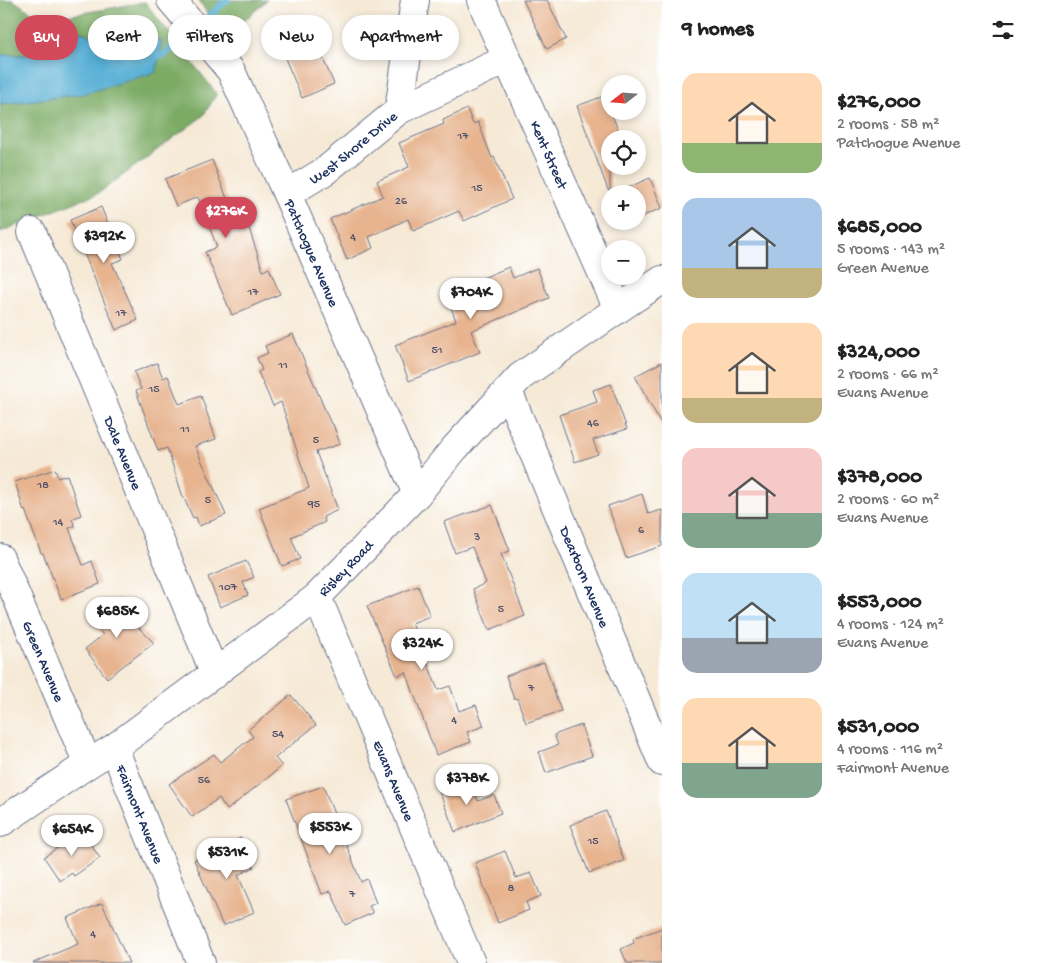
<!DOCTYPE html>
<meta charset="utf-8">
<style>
:root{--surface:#fff;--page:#f2f2f2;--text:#222;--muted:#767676;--accent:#d1495b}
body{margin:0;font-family:"Gochi Hand",sans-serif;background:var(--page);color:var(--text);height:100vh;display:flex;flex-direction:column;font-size:19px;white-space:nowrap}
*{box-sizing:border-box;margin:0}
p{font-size:16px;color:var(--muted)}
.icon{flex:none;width:28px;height:28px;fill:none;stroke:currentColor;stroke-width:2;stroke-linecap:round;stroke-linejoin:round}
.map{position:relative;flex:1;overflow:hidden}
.side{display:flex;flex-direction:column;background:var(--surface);width:375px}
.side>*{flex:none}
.top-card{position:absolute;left:15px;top:15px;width:475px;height:45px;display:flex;gap:10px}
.needle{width:32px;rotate:253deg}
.tools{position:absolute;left:601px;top:75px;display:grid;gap:10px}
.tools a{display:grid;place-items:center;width:45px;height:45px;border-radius:50%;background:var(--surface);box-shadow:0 2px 8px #0003;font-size:25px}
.price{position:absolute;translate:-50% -42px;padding:0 11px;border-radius:18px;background:#fff;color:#222;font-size:16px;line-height:32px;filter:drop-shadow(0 1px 2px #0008)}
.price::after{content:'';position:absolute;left:50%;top:30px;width:15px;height:11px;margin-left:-8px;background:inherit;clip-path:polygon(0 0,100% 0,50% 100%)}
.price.current{background:var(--accent);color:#fff}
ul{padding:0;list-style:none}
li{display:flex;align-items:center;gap:15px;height:125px;padding:0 20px}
li span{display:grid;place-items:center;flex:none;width:140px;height:100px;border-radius:15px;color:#555}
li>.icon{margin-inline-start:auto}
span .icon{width:60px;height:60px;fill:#fffc;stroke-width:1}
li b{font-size:21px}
h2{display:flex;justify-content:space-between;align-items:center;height:60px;padding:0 20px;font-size:21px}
.chip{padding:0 18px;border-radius:22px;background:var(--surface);box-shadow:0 2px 8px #0003;font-size:18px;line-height:45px}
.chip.current{background:var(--accent);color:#fff}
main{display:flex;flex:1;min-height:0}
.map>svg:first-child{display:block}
.forest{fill:#7bab65;stroke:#4b6d62}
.water{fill:#57afd4;stroke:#396f99}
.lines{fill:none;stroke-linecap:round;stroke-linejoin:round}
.stream{stroke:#57afd4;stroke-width:7}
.building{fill:#e7b48f}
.street-casing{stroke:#687088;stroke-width:30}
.street{stroke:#fff;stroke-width:28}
.labels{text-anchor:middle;stroke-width:4;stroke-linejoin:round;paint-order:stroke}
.number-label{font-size:12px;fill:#4e506a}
.street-label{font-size:15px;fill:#1b2f5e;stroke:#fff}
</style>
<main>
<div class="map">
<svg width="662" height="963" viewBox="0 0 662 963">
<rect width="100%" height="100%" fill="#fff"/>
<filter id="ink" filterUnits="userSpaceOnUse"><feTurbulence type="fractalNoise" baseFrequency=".02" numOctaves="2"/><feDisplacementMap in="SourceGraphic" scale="10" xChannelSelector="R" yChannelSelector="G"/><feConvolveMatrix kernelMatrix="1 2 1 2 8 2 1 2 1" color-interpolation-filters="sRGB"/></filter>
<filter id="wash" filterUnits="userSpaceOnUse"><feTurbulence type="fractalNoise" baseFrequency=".0096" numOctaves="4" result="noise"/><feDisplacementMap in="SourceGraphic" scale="20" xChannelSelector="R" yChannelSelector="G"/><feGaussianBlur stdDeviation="1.12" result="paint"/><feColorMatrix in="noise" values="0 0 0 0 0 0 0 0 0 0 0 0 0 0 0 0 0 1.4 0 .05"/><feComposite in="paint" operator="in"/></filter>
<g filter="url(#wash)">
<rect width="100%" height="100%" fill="#f6ead7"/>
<path class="forest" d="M0 0H13L43 20 145 2 217 94 203 116 99 193 0 232V104L82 94 131 32 102 40 76 30 59 40 51 55H0Z
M199 0H267L223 40Z"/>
<path class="water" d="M76 30 102 40 131 32 162 41 156 72 82 94 0 104V55H51L59 40Z"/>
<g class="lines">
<path class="stream" d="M200 24 227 0
M151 57 164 55 191 31"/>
</g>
<g id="blocks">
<path class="building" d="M523 0H547L566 39 547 49Z
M313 36 334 84 302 98 281 49Z
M604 96 622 139H610V190H608L577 106Z
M467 109 473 124 478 122 492 158 494 157 512 199 464 221 459 211 413 231 408 219 369 237 373 248 347 260 330 219 383 196 377 181 409 167 399 143 444 124 443 120Z
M212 160 234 216 242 213 245 223 247 222 263 271 269 268 280 294 232 315 205 252 217 247 198 197 176 206 165 179Z
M650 178 662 208 638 218V194H613Z
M101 207 123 259 112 263 138 320 116 330 70 220Z
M509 267 513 278 537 268 549 298 471 331 480 352 409 381 395 345 456 321 446 293Z
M293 334 331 424H333L340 444 316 452 338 510 323 517 325 522 291 537 300 559 282 566 259 508 309 488 281 402 273 406 258 372 262 370 257 358 268 353 265 346Z
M662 362V425L635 376Z
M157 363 163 378 168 376 179 404 201 396 216 439 195 446 226 515 199 526 196 517 193 518 182 494 167 448 158 451 136 391 141 389 134 372Z
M611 384 627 429 593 440 598 454 575 462 559 415 597 402 593 390Z
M55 469 58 478 67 475 81 515 72 519 75 526 69 528 83 565 92 561 100 584 61 599 43 553H41L25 510 24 511 15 482Z
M642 494 648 514 662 510V546L626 558 608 506Z
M492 505 510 551 501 554 525 616 489 630 473 589 486 583 472 547 455 553 444 522Z
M246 561 254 577 243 582 248 595 220 607 208 577Z
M418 586 430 616 412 623 438 690 450 686 459 711 476 705 484 726 467 732 471 742 436 755 406 672 397 676 367 606Z
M118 598 122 610 129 605 140 619 134 623 154 643 107 678 85 649 103 635 91 621Z
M544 662 561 711 526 723 517 698 514 699 506 676Z
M291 695 316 725 275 758 282 766 227 810 219 798 192 817 169 784 214 754 220 762 253 737 248 730Z
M581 725 592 756 546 773 539 752 558 745 554 735Z
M469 780 478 801 494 795 501 813 455 832 439 791Z
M323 786 361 882 367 879 376 903 369 906 373 913 345 925 331 891 322 894 286 799Z
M606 811 624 861 589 873 570 825Z
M82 831 100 858 74 876 72 873 60 881 44 857Z
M241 838 254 867 238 875 254 912 223 926 194 860Z
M505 851 516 878 531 873 541 896 526 902 529 910 498 923 475 863Z
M102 903 129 963H33L78 944 67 918Z
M662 928V963H627L621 949 634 943 633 939Z"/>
</g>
</g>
<g filter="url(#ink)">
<use href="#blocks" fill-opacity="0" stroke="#687088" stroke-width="1"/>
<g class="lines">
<g class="street-casing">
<g id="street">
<path id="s1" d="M171 0 231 71 287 194 417 494"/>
<path id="s2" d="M481 0 618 309"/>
<path d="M399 110 507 59"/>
<path id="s3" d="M287 194 325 171 399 110 415 0"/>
<path id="s4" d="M32 232 215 674"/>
<path id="s5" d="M508 391 662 762"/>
<path id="s6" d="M0 558 88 764"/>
<path id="s7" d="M317 597 471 963"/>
<path id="s8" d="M114 748 201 963"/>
<path id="s9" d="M0 823 88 764 114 748 317 597 417 494 454 449 520 377 618 309 662 280"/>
</g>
</g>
<use href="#street" class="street"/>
</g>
</g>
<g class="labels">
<g class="number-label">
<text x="463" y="139">17</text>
<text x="477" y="191">15</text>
<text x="401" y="204">26</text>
<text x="353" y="240">4</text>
<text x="253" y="295">17</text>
<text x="121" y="316">17</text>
<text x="437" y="353">51</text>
<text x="283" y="368">11</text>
<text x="154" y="392">15</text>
<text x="593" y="426">46</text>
<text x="185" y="432">11</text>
<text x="316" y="443">5</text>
<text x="43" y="488">18</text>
<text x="208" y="503">5</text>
<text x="314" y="507">95</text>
<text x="58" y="525">14</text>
<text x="641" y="533">6</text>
<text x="477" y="540">3</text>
<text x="228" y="590">107</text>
<text x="501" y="612">5</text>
<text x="531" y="691">7</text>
<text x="454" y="723">4</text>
<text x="278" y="737">54</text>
<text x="204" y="783">56</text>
<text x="593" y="844">15</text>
<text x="511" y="891">8</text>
<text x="352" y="897">7</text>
<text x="93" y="937">4</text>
</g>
<g class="street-label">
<text dy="5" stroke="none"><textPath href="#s3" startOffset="81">West Shore Drive</textPath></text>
<text dy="5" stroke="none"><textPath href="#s2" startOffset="169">Kent Street</textPath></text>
<text dy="5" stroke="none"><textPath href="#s1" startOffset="292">Patchogue Avenue</textPath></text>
<text dy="5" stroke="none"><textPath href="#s4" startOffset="239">Dale Avenue</textPath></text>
<text dy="5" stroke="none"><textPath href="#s9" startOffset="430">Risley Road</textPath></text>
<text dy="5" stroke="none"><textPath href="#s5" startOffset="201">Dearborn Avenue</textPath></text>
<text dy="5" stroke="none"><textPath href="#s6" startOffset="112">Green Avenue</textPath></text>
<text dy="5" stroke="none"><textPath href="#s7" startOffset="199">Evans Avenue</textPath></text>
<text dy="5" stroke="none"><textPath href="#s8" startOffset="71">Fairmont Avenue</textPath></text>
</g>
</g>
</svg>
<div class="tools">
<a><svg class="needle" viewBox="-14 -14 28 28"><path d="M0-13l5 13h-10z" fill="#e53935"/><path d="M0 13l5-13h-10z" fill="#767676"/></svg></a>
<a><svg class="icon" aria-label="locate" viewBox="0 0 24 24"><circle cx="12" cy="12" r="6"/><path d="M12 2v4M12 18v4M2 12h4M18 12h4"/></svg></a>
<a>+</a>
<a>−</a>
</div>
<b class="price current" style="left:226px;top:239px">$276K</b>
<b class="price" style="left:104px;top:264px">$392K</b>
<b class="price" style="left:471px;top:320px">$704K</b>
<b class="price" style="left:117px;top:639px">$685K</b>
<b class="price" style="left:422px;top:671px">$324K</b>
<b class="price" style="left:467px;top:806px">$378K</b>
<b class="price" style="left:330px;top:855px">$553K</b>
<b class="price" style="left:72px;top:857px">$654K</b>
<b class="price" style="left:227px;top:880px">$531K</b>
<div class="top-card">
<a class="chip current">Buy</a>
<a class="chip">Rent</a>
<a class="chip">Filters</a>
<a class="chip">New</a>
<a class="chip">Apartment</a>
</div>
</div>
<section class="side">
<h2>9 homes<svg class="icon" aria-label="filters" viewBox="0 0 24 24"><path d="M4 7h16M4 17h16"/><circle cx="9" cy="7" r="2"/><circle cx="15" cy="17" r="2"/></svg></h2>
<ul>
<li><span style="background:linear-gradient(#ffd9b3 70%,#8fb573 0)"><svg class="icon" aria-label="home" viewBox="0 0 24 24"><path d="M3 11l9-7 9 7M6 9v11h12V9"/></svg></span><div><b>$276,000</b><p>2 rooms · 58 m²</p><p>Patchogue Avenue</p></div></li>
<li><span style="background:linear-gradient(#a9c7e8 70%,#c2b280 0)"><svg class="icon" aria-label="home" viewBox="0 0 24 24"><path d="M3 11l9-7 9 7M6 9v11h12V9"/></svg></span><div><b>$685,000</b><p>5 rooms · 143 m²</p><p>Green Avenue</p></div></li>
<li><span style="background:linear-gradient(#ffd9b3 75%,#c2b280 0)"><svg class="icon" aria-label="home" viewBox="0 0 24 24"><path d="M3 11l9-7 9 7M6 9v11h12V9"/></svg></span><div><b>$324,000</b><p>2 rooms · 66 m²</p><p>Evans Avenue</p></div></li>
<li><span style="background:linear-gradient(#f6c9c9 65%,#7fa58c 0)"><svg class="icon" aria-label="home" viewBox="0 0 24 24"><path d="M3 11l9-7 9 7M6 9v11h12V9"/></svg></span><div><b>$378,000</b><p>2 rooms · 60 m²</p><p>Evans Avenue</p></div></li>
<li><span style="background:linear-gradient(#bfe0f5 65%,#9aa5b1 0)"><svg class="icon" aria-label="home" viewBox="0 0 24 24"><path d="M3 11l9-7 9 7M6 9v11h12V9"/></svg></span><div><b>$553,000</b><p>4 rooms · 124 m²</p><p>Evans Avenue</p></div></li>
<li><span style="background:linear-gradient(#ffd9b3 65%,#7fa58c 0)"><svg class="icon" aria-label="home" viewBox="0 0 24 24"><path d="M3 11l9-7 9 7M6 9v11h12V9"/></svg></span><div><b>$531,000</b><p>4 rooms · 116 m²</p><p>Fairmont Avenue</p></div></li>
</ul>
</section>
</main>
